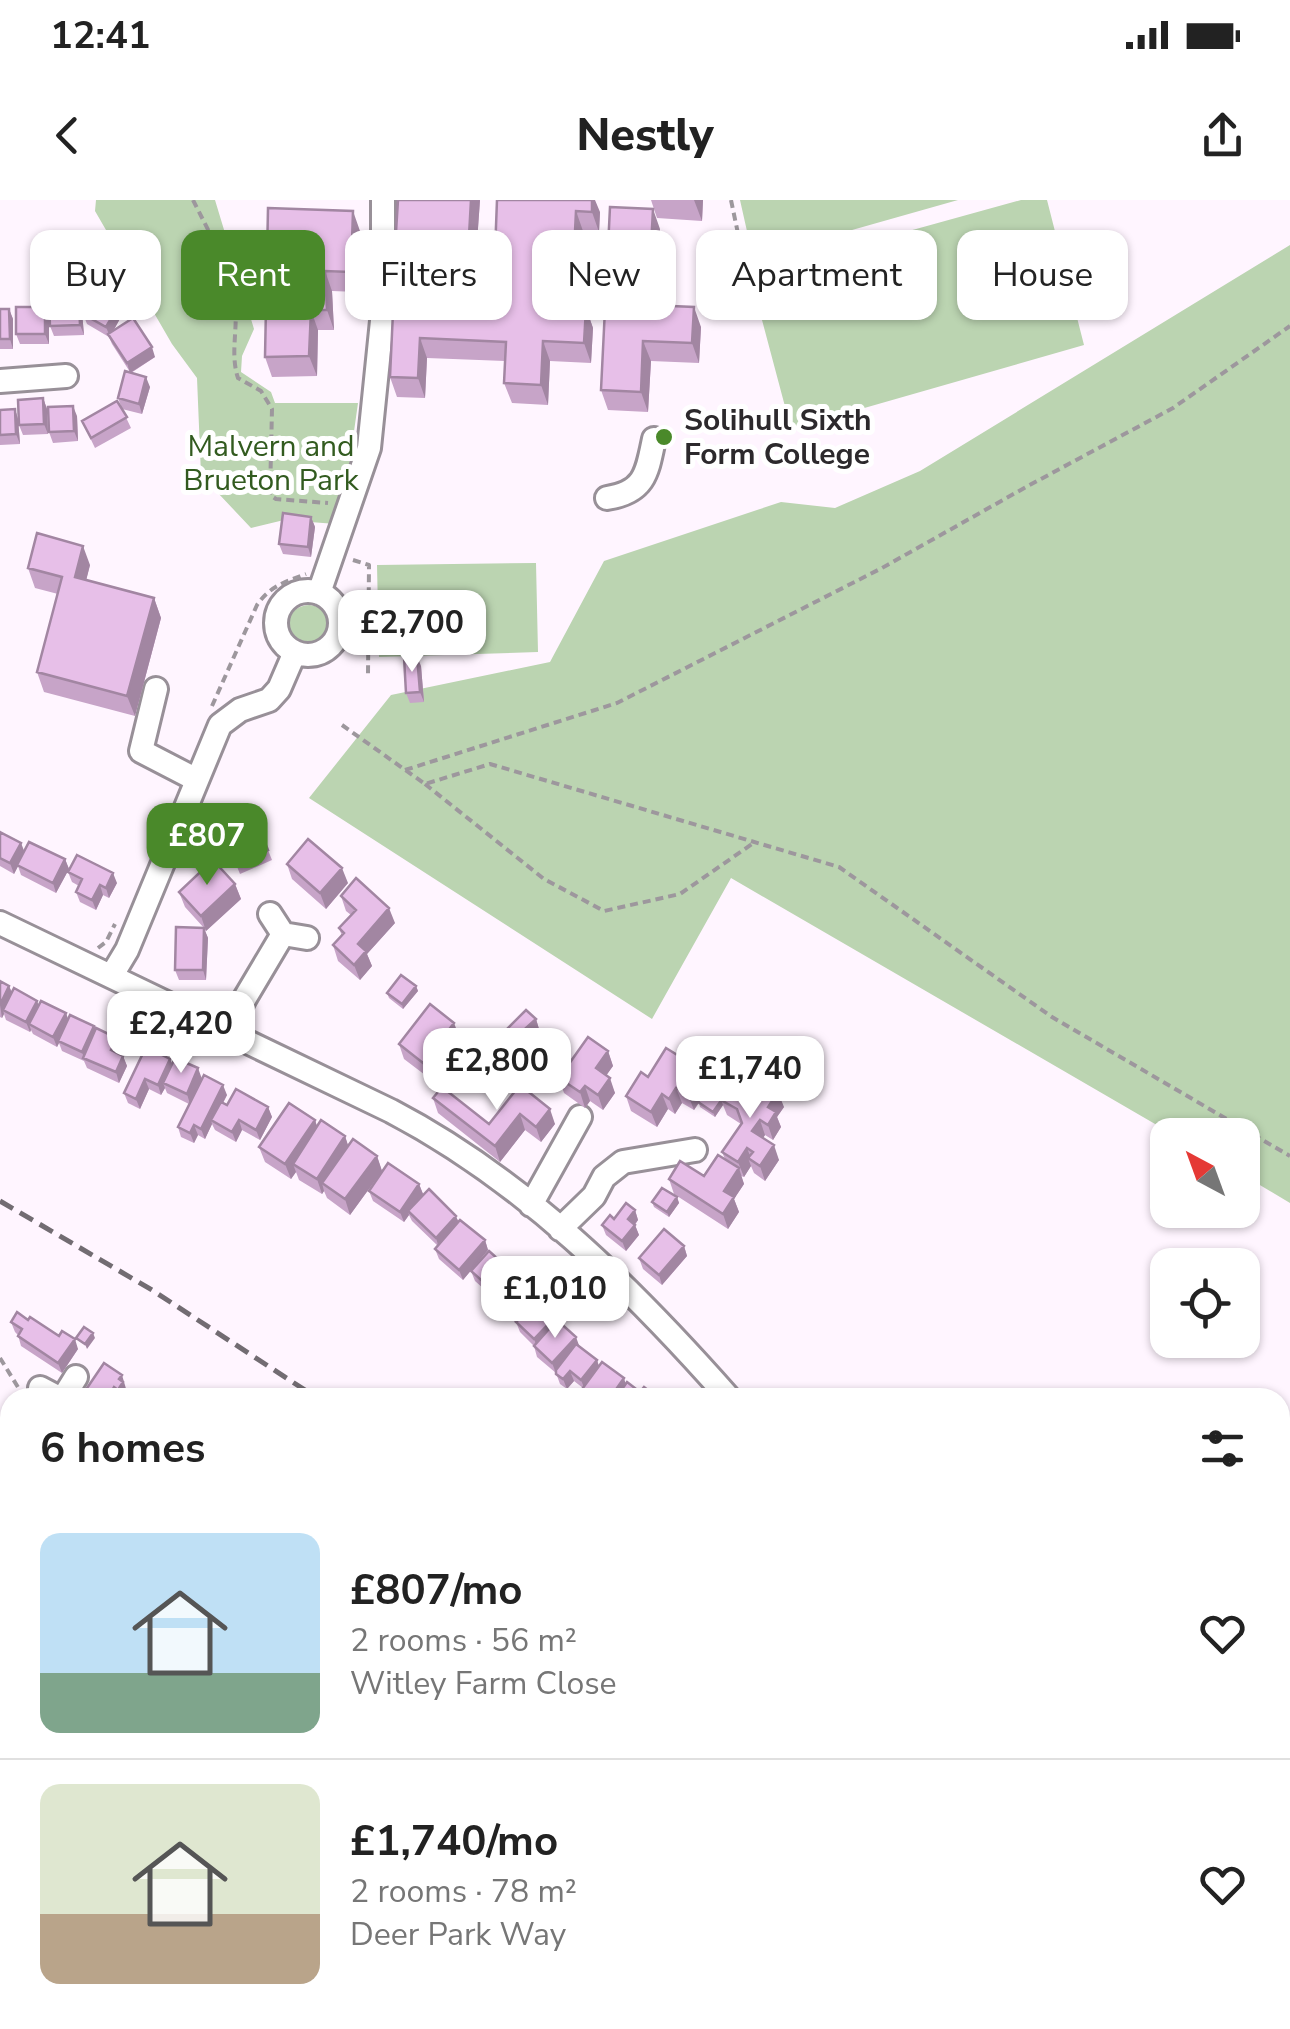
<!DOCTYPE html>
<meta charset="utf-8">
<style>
:root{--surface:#fff;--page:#f2f2f2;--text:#222;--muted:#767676;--line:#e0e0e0;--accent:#4a892a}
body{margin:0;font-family:"Nunito Sans",sans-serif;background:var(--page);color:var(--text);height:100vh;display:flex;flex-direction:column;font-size:38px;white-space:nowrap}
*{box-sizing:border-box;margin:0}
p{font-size:32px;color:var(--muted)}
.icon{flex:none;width:55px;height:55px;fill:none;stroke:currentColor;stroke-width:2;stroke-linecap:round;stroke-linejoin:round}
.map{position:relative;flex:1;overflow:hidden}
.panel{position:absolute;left:0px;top:1188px;width:1290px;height:642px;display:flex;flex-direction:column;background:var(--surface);border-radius:30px 30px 0 0;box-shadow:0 2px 8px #0004}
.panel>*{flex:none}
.banner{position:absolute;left:30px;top:30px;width:1230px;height:90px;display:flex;gap:20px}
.needle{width:65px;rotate:319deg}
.controls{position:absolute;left:1150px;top:918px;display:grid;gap:20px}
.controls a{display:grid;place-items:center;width:110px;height:110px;border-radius:20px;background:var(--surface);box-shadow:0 2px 8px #0004;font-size:50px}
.price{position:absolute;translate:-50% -85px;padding:0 22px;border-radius:20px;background:#fff;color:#222;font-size:32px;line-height:65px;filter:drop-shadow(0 2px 5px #0008)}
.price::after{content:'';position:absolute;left:50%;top:60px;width:30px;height:22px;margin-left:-15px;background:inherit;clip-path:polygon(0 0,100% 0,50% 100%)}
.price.current{background:var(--accent);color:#fff}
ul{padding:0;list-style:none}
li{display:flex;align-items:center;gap:30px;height:250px;padding:0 40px}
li+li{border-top:2px solid var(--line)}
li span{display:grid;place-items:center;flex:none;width:280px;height:200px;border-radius:20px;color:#555}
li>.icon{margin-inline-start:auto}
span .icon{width:120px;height:120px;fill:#fffc;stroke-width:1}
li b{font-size:42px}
h2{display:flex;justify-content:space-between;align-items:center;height:120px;padding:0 40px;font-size:42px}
.chip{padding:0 35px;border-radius:20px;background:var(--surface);box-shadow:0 2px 8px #0004;font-size:35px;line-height:90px}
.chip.current{background:var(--accent);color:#fff}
.status{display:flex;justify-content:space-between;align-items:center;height:70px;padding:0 50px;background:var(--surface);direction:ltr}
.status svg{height:28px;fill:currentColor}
header{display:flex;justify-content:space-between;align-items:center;height:130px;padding:0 40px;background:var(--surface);font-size:45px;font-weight:800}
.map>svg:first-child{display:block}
.green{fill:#bbd4b1}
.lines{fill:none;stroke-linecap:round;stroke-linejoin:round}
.minor-casing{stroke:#989098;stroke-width:28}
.path{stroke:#9d979d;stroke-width:4;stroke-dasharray:8 5;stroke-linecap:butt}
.minor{stroke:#fff;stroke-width:22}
.rail{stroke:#726c72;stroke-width:5;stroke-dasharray:15 8;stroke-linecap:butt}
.wall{fill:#c7a4c8}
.shaded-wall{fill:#a286a2}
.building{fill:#e7bfe8;stroke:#a286a2;stroke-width:2.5}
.poi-dot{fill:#4a892a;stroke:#fff;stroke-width:4}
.labels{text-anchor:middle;stroke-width:10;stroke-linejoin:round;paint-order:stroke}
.poi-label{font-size:30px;font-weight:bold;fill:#2c292c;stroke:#fff;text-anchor:start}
.park-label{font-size:30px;fill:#325b1f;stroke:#fff}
</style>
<div class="status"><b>12:41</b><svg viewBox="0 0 49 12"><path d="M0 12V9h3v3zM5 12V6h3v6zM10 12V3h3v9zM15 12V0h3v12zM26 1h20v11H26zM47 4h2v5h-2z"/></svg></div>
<header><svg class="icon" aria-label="back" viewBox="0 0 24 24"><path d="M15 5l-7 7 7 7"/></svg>Nestly<svg class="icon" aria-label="share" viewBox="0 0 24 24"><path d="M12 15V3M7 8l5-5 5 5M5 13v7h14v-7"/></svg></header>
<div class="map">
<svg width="1290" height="1829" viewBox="0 0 1290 1829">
<rect width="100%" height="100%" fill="#fff5ff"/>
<path class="green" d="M96 0H215L254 129 242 156 241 172 271 192 275 203H358L346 288 336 324 284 320 251 328 201 275 197 178 172 144 95 11Z
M740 0H958L753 58Z
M1021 0H1047L1084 145 791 229 750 75Z
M1290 45V1003L1243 975 1242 935H1174L731 678 652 819 309 598 391 495 550 462 604 361 781 302 835 308 920 271Z
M536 363 538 452 379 457 377 365Z
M287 427a22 22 0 1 1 44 0a22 22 0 1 1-44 0Z"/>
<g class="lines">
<g class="minor-casing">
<path id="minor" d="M0 181 66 176
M607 298C645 292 647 273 654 239
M276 423a32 32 0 1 1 64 0a32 32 0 1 1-64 0Z
M319 393 369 248 383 111V0
M156 489 141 551 197 580
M270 714 283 734 307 738
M0 723 391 911C523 980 631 1087 729 1198
M112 775 127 750 220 525 240 510 269 500 279 489 295 452
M227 833 245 798 283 734
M531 1005 580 917
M560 1029 594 996 604 977 623 962 695 950
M40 1188 59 1198
M63 1198 76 1177
M0 1411 10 1409
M1280 1497 1290 1496
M0 1514 10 1531
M0 1554 10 1550
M127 1820 129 1829
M451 1820 454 1829
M715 1820 731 1829
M963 1820 973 1829
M12 1829 36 1820
M359 1829 409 1820
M848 1829 854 1820"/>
</g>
<path class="path" d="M193 0C210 34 229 67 235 105 238 130 230 154 238 178L261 191 272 209 270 295 276 299 328 303
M731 0 741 48
M353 360 369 365 368 474
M212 506 257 405C270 386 285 382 306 374
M342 525 425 584 490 564 839 667 1052 817 1290 956
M405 570 617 503 882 368 1026 287 1173 208 1290 126
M425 584 544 679 604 711 680 694 752 644
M98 748 106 742 115 724
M0 1158 21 1192
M289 1820 291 1829"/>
<use href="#minor" class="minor"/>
<path class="rail" d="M0 1001 152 1090 317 1198
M1223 1820 1236 1829"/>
</g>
<path class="wall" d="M480 0 476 56 458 55 463 70 462 103 493 105 497 0 600 12 599 32 583 31 582 52 595 72 594 105H576V107L586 108 593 128 591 163 550 161 548 205 512 203 504 183 505 161 427 158 425 198 397 197 390 177 402 48 396 32Z
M651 0H703L702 21 657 18Z
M268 8 360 31 358 92 332 91 334 130H318L317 176 272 177 265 157Z
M660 29 657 105 701 127 699 163 651 161 648 212 608 210 601 190Z
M79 102 82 112 84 135 54 136 50 126Z
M119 105 122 115 113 131 155 157 131 173 150 187 142 214 122 209 131 228 95 248 82 221 121 206 118 198 130 172 112 144 109 137 87 124 83 114Z
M0 109H9L13 119V149H0Z
M49 117V144H20L16 134Z
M43 198 47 209 48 234 23 235 19 225Z
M15 209 18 219 20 244 0 245V210Z
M77 216 78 241 53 243 49 232Z
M311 317 315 327 311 357 283 354 279 344Z
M90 365 86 380 154 398 161 418 135 516 44 492 37 472 58 394 35 388 28 368Z
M421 466 424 502 410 503 406 493Z
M255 618 272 660 240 674 223 632Z
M0 632 24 652 65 659 69 669 56 693 21 675 18 666 14 674 0 666Z
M287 664 348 683 326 709 292 679Z
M68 672 117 683 109 698 103 695 96 710 80 702 76 692 79 686 72 682Z
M235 684 241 699 206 731 204 729 208 738 206 780H179L175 770 204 728 185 707 179 692Z
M341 696 395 723 367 754 372 766 360 780 338 761 333 745 342 736 339 728 351 715 346 711Z
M0 781 9 786 12 792 68 819 94 826 95 830 117 838 121 848 118 854 123 856 127 866 119 883 87 868 84 861 62 851 59 843 57 847 33 834 31 830 30 832 6 820 4 814 2 818 0 817Z
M416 786 418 791 403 809 389 798 387 793Z
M536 819 539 829 519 848 511 839 507 829Z
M460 838 429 878 404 859 399 844Z
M608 851 613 866 606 875 615 893 603 910 590 901 585 908 564 893 559 878Z
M170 859 172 864 202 878 227 895 223 903 227 905 268 907 272 917 260 940 242 930 236 942 215 930 212 924 205 939 198 935 194 943 181 937 178 927 189 904 167 893 165 888 161 895 149 889 140 909 128 903 124 893Z
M687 871 699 879 704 894 730 888 757 894 784 907 777 917 781 927 773 940 765 935 763 938 779 960 765 981 754 973 751 966 744 977 741 976 744 984 734 999 739 1012 728 1029 674 994 669 979 704 976 725 959 722 952 741 924 727 915 723 905 715 917 700 907 699 903 694 910 682 903 675 914 668 909 657 927 631 911 626 896 648 877Z
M520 885 555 924 541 942 525 930 500 962 438 913 433 898 489 924Z
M315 920 317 927 345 936 348 946 377 956 382 971 350 1015 327 998 324 991 322 994 299 980 296 972 291 979 265 962 259 947Z
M419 984 423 994 485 1040 488 1050 463 1080 439 1059 435 1049 438 1046 412 1021 409 1015 404 1022 373 1001 369 991Z
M677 997 679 1003 669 1017 654 1007 652 1002Z
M635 1010 638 1020 635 1025 639 1035 626 1051 606 1035 602 1025Z
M684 1046 687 1056 662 1085 643 1069 639 1058Z
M508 1068 511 1075 534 1102 515 1122 497 1106 494 1098 475 1081 471 1071Z
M28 1120 78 1149 62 1173 21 1146 18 1135 15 1132 11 1122Z
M557 1121 579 1146 597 1160 599 1166 640 1192 653 1194 654 1198H577L583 1188 574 1181 567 1189 560 1184 556 1173 537 1157 534 1146 520 1132 516 1122Z
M10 1243V1274H7V1283H0V1244Z
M1280 1561 1287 1565 1288 1570 1290 1567V1614L1283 1610 1280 1601Z
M10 1568V1606L6 1608 0 1594Z
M10 1683V1719L6 1721 4 1719 0 1721V1687Z
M0 1765 10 1792V1796L0 1800Z
M153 1820H170L172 1828 183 1829H156Z
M873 1820H917L919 1827 918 1829H879L876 1827Z"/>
<path class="shaded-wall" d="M471 0H480L476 56 469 36Z
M592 0H595L600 12 599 32 592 12Z
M694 0H703L702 21Z
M653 9 660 29 656 125 648 105Z
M353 11 360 31 358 92 351 72Z
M576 11 583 31 581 72 574 52Z
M456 50 463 70 461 123 454 103Z
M588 52 595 72 594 105 587 86Z
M325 71 332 91 334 130 327 110Z
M569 85 576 105 575 127 568 107Z
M79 102 82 112 84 135 80 125Z
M119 105 122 115 110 137 106 127Z
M45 107 49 117V144L45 134Z
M694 107 701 127 699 163 692 143Z
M586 108 593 128 591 163 584 143Z
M9 109 13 119V149L10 139Z
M311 110 318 130 317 176 309 156Z
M420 138 427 158 425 198 418 178Z
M543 141 550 161 548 205 541 185Z
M643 141 651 161 648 212 641 192Z
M152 147 155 157 130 173 127 163Z
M146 177 150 187 142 214 139 204Z
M43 198 47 209 48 234 44 224Z
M73 206 77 216 78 241 74 231Z
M15 209 18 219 20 244 16 234Z
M311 317 315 327 311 357 308 347Z
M83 346 90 365 82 397 75 377Z
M154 398 161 418 135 516 127 496Z
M417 456 421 466 424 502 420 492Z
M21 643 25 653 14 674 10 663Z
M65 659 69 669 56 693 53 683Z
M342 668 348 683 326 709 320 693Z
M113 673 117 683 109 698 106 688Z
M235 684 241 699 206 731 201 716Z
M100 685 103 695 96 710 92 700Z
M389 708 395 723 367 754 372 766 360 780 354 765 358 744Z
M204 728 208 738 206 780 203 770Z
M9 786 13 796 3 810 4 814 2 818 0 805Z
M416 786 418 791 403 809 402 804Z
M37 801 41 811 29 824 31 830 30 832 26 822Z
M66 813 70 824 58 841 59 843 57 847 53 837Z
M536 819 539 829 519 848 515 838Z
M454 823 460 838 429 878 423 863Z
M94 826 98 836 84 858 82 852Z
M117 838 121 848 115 861 111 850Z
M608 851 613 866 601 883 596 868Z
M123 856 127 866 119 883 116 872Z
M170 859 174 869 163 883 165 888 161 895 158 885Z
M198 868 202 879 190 904 187 894Z
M610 878 615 893 603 910 598 895Z
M145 879 149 889 140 909 136 899Z
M699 879 704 894 694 910 688 895Z
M223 885 227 895 213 922 211 920 212 924 205 939 201 929Z
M585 886 590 901 585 908 580 892Z
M676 888 682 903 675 914 669 899Z
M778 892 784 907 777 917 781 927 773 940 768 925V907Z
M662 894 668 909 657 927 651 912Z
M721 900 723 905 715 917 713 912Z
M268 907 272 917 260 940 256 930Z
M550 909 555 924 541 942 536 927Z
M520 914 525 930 500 962 495 946Z
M239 920 242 930 236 942 232 932Z
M315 920 320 935 293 964 296 972 291 979 285 964Z
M760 920 765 935 758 946 752 931Z
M194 925 198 935 194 943 190 933Z
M345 936 350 951 322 983 324 991 322 994 317 979Z
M774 945 779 960 765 981 760 966Z
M747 948 752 961 748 958 751 966 744 977 738 962Z
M377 956 382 971 350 1015 345 999Z
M739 968 744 984 734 999 739 1012 728 1029 723 1014 724 991Z
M419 984 423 994 408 1011 409 1015 404 1022 400 1012Z
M677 997 679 1003 669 1017 667 1012Z
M635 1010 638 1020 631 1029 628 1019Z
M456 1016 460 1026 439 1048 436 1038Z
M635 1025 639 1035 626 1051 622 1041Z
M485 1040 488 1050 463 1080 459 1070Z
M684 1046 687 1056 662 1085 659 1075Z
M508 1068 512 1078 494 1098 490 1088Z
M530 1092 534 1102 515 1122 512 1112Z
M555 1117 559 1127 538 1149 534 1139Z
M93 1133 95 1138 87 1149 85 1144Z
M576 1137 580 1148 556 1173 552 1163Z
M75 1139 78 1149 62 1173 58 1163Z
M597 1160 600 1170 585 1190 581 1180Z
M570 1171 574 1181 567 1189 563 1179Z
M122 1175 127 1192 124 1198H121L118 1190 119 1179Z
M624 1178 627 1188 621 1198H610Z
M10 1478V1490L8 1491 5 1481Z
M898 1820H900L903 1829H895L894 1826Z
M912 1820H917L918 1829H912Z"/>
<path class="building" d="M398 0H471L469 36 396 32Z
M497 0H592V12L576 11 574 52H588L587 86 569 85 568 107 586 108 584 143 543 141 541 185 504 183 506 142 420 138 418 178 390 177 396 47 456 50 454 103 493 105Z
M610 7 653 9 648 105 694 107 692 143 643 141 641 192 601 190Z
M268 8 353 11 351 72 325 71 327 110H311L309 156 265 157Z
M96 92 119 105 106 127 83 114Z
M79 102 80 125 50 126 49 104Z
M16 107H45V134H16Z
M0 109H9L10 139H0Z
M133 118 152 147 127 163 108 134Z
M125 171 146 177 139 204 118 198Z
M43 198 44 224 19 225 18 200Z
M117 201 127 217 91 238 82 221Z
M73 206 74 231 49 232 48 207Z
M15 209 16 234 0 235V210Z
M283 313 311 317 308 347 279 344Z
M37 333 83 346 75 377 154 398 127 496 37 472 62 377 28 368Z
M417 456 420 492 406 493 404 457Z
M255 618 268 650 237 664 223 632Z
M0 632 21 643 10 663 0 658Z
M308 639 342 668 320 693 287 664Z
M29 642 65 659 53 683 17 665Z
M77 655 113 673 106 688 100 685 92 700 76 692 82 679 68 672Z
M213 660 235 684 201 716 179 692Z
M356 678 389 708 358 744 366 751 354 765 333 745 344 733 339 728 356 710 341 696Z
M176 727 204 728 203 770H175Z
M401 775 416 786 402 804 387 793Z
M0 781 9 786 0 805Z
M14 788 37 801 26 822 3 810Z
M41 801 66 813 53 837 29 824Z
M430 804 454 823 423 863 399 844Z
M526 810 536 819 515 838 507 829Z
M70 815 94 826 82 852 58 841Z
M96 828 117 838 111 850 123 856 116 872 83 858Z
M588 837 608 851 596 868 610 878 598 895 585 886 580 892 559 878Z
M146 847 170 859 158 885 145 879 136 899 124 893Z
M666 848 682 858 678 865 699 879 688 895 676 888 669 899 662 894 651 912 626 896 641 872 648 877Z
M175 858 198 868 187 894 163 883Z
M204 875 223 885 201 929 194 925 190 933 178 927Z
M715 878 730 888 713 912 698 902Z
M735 880 757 894 765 883 778 892 768 907 776 912 768 925 760 920 752 931 774 945 760 966 748 958 753 952 747 948 738 962 722 952 742 923 737 909 721 900Z
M520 885 550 909 536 927 520 914 495 946 433 898 442 887 489 924Z
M236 889 268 907 256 930 239 920 232 932 211 920 221 902 227 905Z
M289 903 315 920 285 964 259 947Z
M321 920 345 936 317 979 293 964Z
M353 939 377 956 345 999 322 983Z
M718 955 739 968 724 991 734 997 723 1014 669 979 680 961 704 976Z
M388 963 419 984 400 1012 369 991Z
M662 988 677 997 667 1012 652 1002Z
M429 989 456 1016 436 1038 408 1011Z
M626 1003 635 1010 628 1019 635 1025 622 1041 602 1025 610 1015 614 1019Z
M460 1020 485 1040 459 1070 435 1049Z
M664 1029 684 1046 659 1075 639 1058Z
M489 1051 508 1068 490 1088 471 1071Z
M511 1075 530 1092 512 1112 493 1095Z
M538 1100 555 1117 534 1139 516 1122Z
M17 1112 28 1120 30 1117 59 1136 62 1131 75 1139 58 1163 18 1136 22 1129 11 1122Z
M557 1120 576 1137 552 1163 534 1146Z
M84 1127 93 1133 85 1144 76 1138Z
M576 1144 597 1160 581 1180 570 1171 563 1179 556 1174V1170Z
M602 1162 624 1178 610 1198H593L594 1196 590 1192 586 1198H578L577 1196Z
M104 1163 122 1175 119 1179 123 1182 118 1190 114 1187 110 1194 113 1196V1198H89L83 1194Z
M627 1182 640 1192 644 1187 653 1194 650 1198H616Z
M10 1243V1263L3 1264 4 1273H0V1244Z
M10 1291V1313L7 1292Z
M0 1442H1L10 1455V1468L8 1469 10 1478 5 1481 0 1474Z
M1280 1561 1287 1565 1280 1576Z
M1290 1567V1599L1280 1592V1583Z
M10 1568V1594L2 1598 0 1593V1572Z
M1290 1655V1668L1284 1664Z
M10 1683V1708L2 1711 0 1709V1687Z
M0 1765 7 1786 0 1788Z
M10 1765V1780L6 1766Z
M60 1820H91V1829L58 1828V1821Z
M153 1820H170L171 1823 156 1828Z
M233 1820H252L255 1828 237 1829Z
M783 1820H810L814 1823 808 1829H779L777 1828Z
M877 1820H898L894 1826 899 1829H888L889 1828Z
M1011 1820H1041L1054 1829H1014L1008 1825Z
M492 1822H510V1829H492Z
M942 1824 950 1829H938Z"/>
<circle class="poi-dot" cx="664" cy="237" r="10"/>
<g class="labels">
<g class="poi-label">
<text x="684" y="230">Solihull Sixth<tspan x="684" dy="34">Form College</tspan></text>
</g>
<g class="park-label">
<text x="271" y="256">Malvern and<tspan x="271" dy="34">Brueton Park</tspan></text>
</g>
</g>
</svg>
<div class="controls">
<a><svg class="needle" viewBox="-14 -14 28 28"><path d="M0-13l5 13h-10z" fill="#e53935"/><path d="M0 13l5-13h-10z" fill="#767676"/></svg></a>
<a><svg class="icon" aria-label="locate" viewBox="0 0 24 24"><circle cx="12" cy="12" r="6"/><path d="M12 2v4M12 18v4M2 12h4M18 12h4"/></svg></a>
</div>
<b class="price" style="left:412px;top:475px">£2,700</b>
<b class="price current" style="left:207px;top:688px">£807</b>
<b class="price" style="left:181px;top:876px">£2,420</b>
<b class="price" style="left:497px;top:913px">£2,800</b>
<b class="price" style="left:750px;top:921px">£1,740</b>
<b class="price" style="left:555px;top:1141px">£1,010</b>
<div class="banner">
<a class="chip">Buy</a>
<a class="chip current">Rent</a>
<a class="chip">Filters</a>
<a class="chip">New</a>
<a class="chip">Apartment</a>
<a class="chip">House</a>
</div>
<section class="panel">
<h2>6 homes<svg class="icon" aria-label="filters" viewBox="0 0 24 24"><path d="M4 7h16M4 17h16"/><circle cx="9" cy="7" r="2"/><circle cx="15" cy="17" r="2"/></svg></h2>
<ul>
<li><span style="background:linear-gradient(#bfe0f5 70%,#7fa58c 0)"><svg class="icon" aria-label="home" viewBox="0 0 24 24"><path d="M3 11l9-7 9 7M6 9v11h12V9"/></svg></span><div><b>£807/mo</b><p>2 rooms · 56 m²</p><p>Witley Farm Close</p></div><svg class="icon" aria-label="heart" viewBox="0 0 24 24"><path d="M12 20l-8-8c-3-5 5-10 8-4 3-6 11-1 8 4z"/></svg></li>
<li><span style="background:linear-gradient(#dfe7d0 65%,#b9a48a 0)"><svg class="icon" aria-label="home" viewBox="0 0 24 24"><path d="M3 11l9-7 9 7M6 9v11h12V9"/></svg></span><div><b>£1,740/mo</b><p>2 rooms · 78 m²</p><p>Deer Park Way</p></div><svg class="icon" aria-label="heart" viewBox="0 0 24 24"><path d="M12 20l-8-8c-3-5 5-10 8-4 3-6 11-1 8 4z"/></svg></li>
</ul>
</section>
</div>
